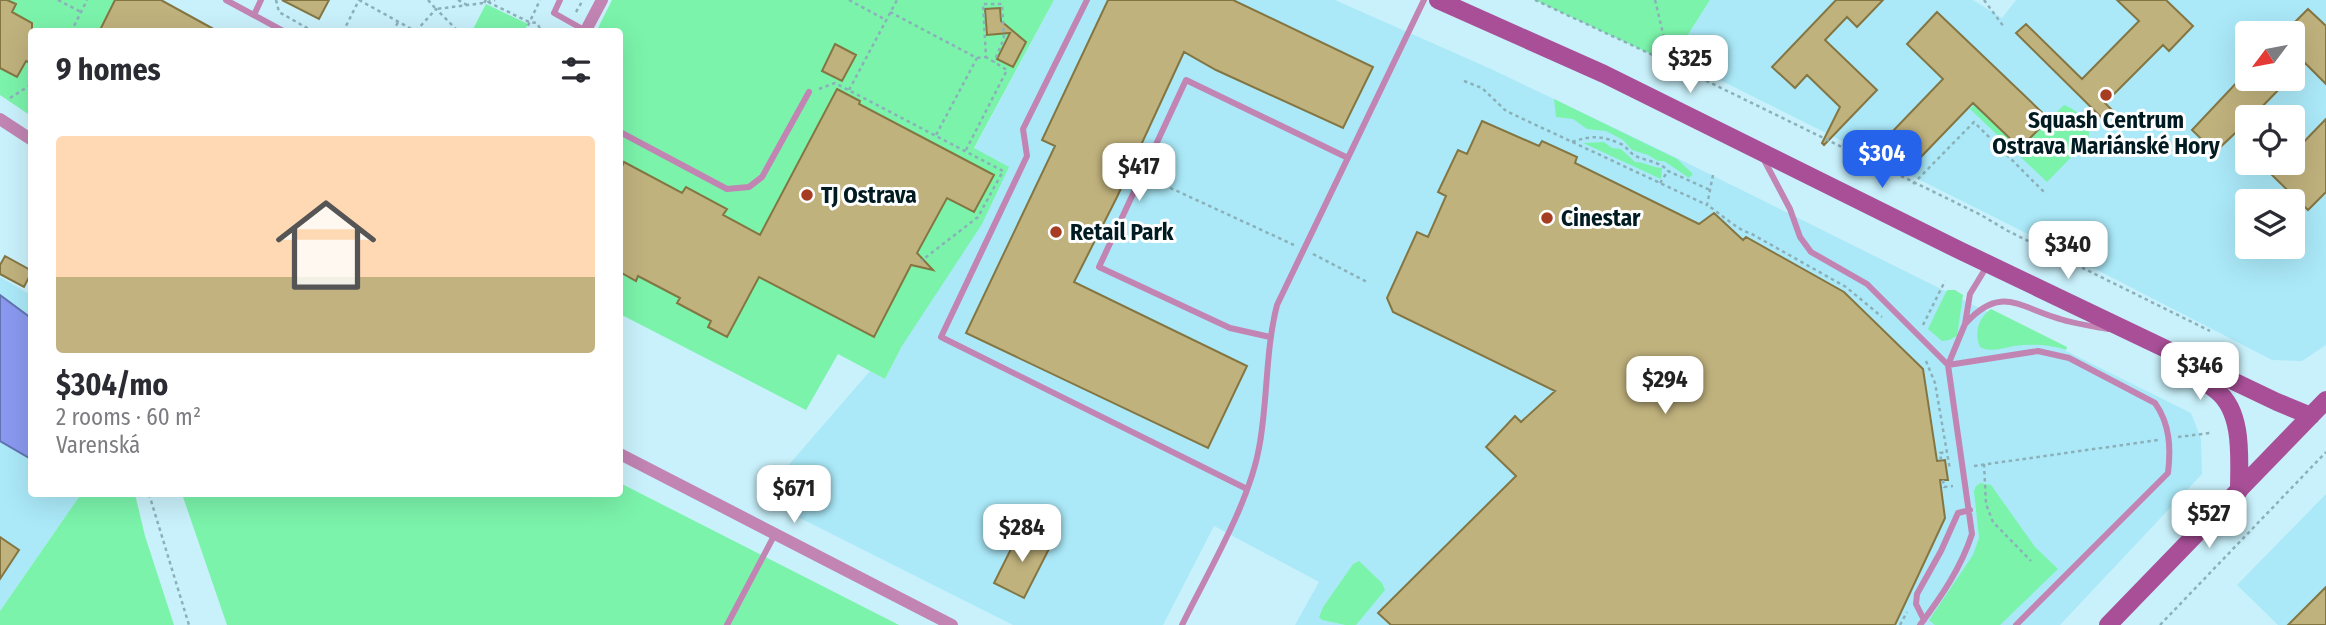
<!DOCTYPE html>
<meta charset="utf-8">
<style>
:root{--surface:#fff;--page:#f2f2f3;--text:#2b2b33;--muted:#7c7c81;--accent:#2563eb}
body{margin:0;font-family:"Fira Sans Condensed",sans-serif;background:var(--page);color:var(--text);height:100vh;display:flex;flex-direction:column;font-size:26px;white-space:nowrap}
*{box-sizing:border-box;margin:0}
p{font-size:23px;color:var(--muted)}
.icon{flex:none;width:38px;height:38px;fill:none;stroke:currentColor;stroke-width:2;stroke-linecap:round;stroke-linejoin:round}
.map{position:relative;flex:1;overflow:hidden}
.panel{position:absolute;left:28px;top:28px;width:595px;height:469px;display:flex;flex-direction:column;background:var(--surface);border-radius:7px;box-shadow:0 7px 28px #0002}
.panel>*{flex:none}
.needle{width:46px;rotate:238deg}
.controls{position:absolute;left:2235px;top:21px;display:grid;gap:14px}
.controls a{display:grid;place-items:center;width:70px;height:70px;border-radius:7px;background:var(--surface);box-shadow:0 7px 28px #0002;font-size:35px}
.price{position:absolute;translate:-50% -60px;padding:0 16px;border-radius:14px;background:#fff;color:#222;font-size:23px;line-height:46px;filter:drop-shadow(0 2px 4px #0008)}
.price::after{content:'';position:absolute;left:50%;top:42px;width:21px;height:16px;margin-left:-10px;background:inherit;clip-path:polygon(0 0,100% 0,50% 100%)}
.price.selected{background:var(--accent);color:#fff}
ul{padding:0;list-style:none}
li{display:grid;align-content:center;gap:14px;height:371px;padding:0 28px}
li span{display:grid;place-items:center;height:217px;border-radius:7px;color:#555}
li>.icon{margin-inline-start:auto}
span .icon{width:126px;height:126px;fill:#fffc;stroke-width:1}
li b{font-size:30px}
h2{display:flex;justify-content:space-between;align-items:center;height:84px;padding:0 28px;font-size:30px}
.map>svg:first-child{display:block}
.built{fill:#abe9f8;fill-rule:evenodd}
.green{fill:#7bf3ab}
.water{fill:#8a99ef;stroke:#6173b1;stroke-width:2}
.building{fill:#c0b27d;stroke:#847643;stroke-width:2}
.lines{fill:none;stroke-linecap:round;stroke-linejoin:round}
.path{stroke:#8cb0b9;stroke-width:2.5;stroke-dasharray:3.5 3.5;stroke-linecap:butt}
.lane{stroke:#c184b3;stroke-width:6}
.street{stroke:#c184b3;stroke-width:12}
.secondary{stroke:#a94f98;stroke-width:18}
.poi-dot{fill:#a63d23;stroke:#fff;stroke-width:2.5}
.labels{text-anchor:middle;stroke-width:6;stroke-linejoin:round;paint-order:stroke}
.poi-label{font-size:23px;font-weight:bold;fill:#001b21;stroke:#fff;text-anchor:start}
</style>
<div class="map">
<svg width="2326" height="625" viewBox="0 0 2326 625">
<rect width="100%" height="100%" fill="#c9f1fb"/>
<path class="built" d="M1054 0H1335L1491 69 1677 158 2191 413 2201 439 2202 474 2060 625H1353H1356L1353 564 1323 607 1319 617 1322 620 1345 625H1295L1319 582 1214 526 1163 625H1013L760 498 870 371 885 379 902 346 974 149Z
M1710 0H1973L2002 18 2016 0H2326V345L2302 361 2272 360 2012 226 1674 57ZM2247 33H2292V79H2247ZM2247 117H2292V163H2247ZM2247 201H2292V247H2247Z
M0 277 31 295 32 494H81L0 611Z
M2326 494V625H2278L2237 585Z"/>
<path class="green" d="M0 0H115L99 31 32 32 31 116 0 95Z
M612 0H1054L974 148 1009 167 982 224 902 346 885 379 838 354 806 410 620 314V32H596Z
M1535 0H1710L1670 63Z
M486 4 528 24 524 31H472Z
M1554 99 1677 159 1693 174 1689 178 1664 161H1658L1648 155 1632 150 1623 140 1606 131 1587 129 1573 119 1556 117Z
M1975 104 2020 147 2064 105C2078 110 2095 126 2087 141L2047 182 1970 109Z
M1604 142 1612 148 1621 149 1635 162C1646 162 1652 168 1662 168L1661 179 1583 143Z
M1947 290H1955L1963 295 1957 336 1949 340 1942 341 1928 329Z
M1991 309 2067 347 2066 350C2049 344 2032 344 2014 346 2002 348 1991 353 1980 347 1974 333 1978 318 1991 309Z
M620 483 899 625H227L182 494H620Z
M1981 483 1991 485 2035 547 2058 569 2000 625H1935L1929 620 1973 555 1979 538 1974 491 1976 486Z
M81 494H135L145 536 174 625H0V611Z
M1359 561 1382 583 1385 590 1356 625H1345L1322 620 1319 617 1323 607 1353 564Z"/>
<path class="water" d="M0 295 31 318V459L0 441Z"/>
<path class="building" d="M0 0H7L16 4 12 12 32 23V64L26 61 17 77 0 68Z
M115 0H161L219 32H99Z
M282 0H329L319 19Z
M1108 0H1233L1373 67 1343 128 1216 70 1184 52 1117 197 1074 282 1247 366 1208 448 966 333 1055 146 1042 140Z
M1836 0H1883L1857 27 1847 17 1825 40 1877 90 1824 145 1822 143 1840 107 1807 75 1795 88 1772 67Z
M2117 0H2166L2193 26 2169 51 2163 45 2105 103 2114 112 2105 121 2016 33 2026 24 2082 79 2139 21Z
M1000 8 1001 21 1026 42 1013 67 997 59 1010 33 987 35 985 9Z
M2308 9 2326 26V84L2305 63 2292 76V25Z
M1937 12 2049 119 2020 148 1973 103 1918 160 1891 133 1943 79 1907 44Z
M835 44 856 55 842 81 822 71Z
M2240 79H2289L2252 117H2247V122L2215 152 2192 130Z
M837 89 860 101 859 104 994 175 974 212 947 198 917 253 933 270 911 265 874 337 759 277 727 337 708 327 711 321 677 303 680 298 638 276 636 281 620 272V171L624 162 682 193 686 187 727 209 723 215 760 235Z
M2326 119V192L2308 210 2272 175 2284 163H2292V154Z
M1482 121 1539 146 1542 141 1577 157 1575 163 1699 224 1714 213 1743 240 1746 237 1844 292 1923 369 1937 461 1945 460 1948 480H1940L1945 518 1895 625H1391L1378 613 1516 476 1486 447 1515 416 1521 422 1555 391 1393 312 1387 298 1417 232 1428 237 1446 196 1438 192 1458 150 1467 154Z
M5 256 32 271 24 287 0 274V265Z
M1021 529 1051 545 1024 598 994 583Z
M0 537 19 550 0 579Z
M2326 587V625H2288Z"/>
<g class="lines">
<path class="path" d="M58 0 81 12
M276 0 279 12 314 32
M359 0 417 32
M428 0 436 9 484 3
M458 0 467 5
M486 0 484 3 495 0
M849 0 886 20
M1535 0 1670 63 1981 215 2008 231 2210 331
M1655 0 1670 63
M1984 0 2004 27
M488 2 529 22 537 23 542 32
M576 12 583 0
M890 12 977 58 936 135
M416 31 436 9 459 32
M71 32 87 0
M343 32 359 0
M393 32 398 22
M525 32 540 0
M977 58 986 57 983 4H1002L1004 38 994 62
M1464 81 1482 88 1506 111 1707 205
M819 89 835 83 1003 171 978 217 921 261
M849 90 897 0
M10 98 32 84
M1572 142C1591 135 1603 136 1621 144 1626 146 1629 152 1634 155 1644 161 1660 161 1668 171L1710 190
M966 150 1007 70 986 57
M1713 175 1707 205C1720 213 1737 230 1750 233L1846 287 1882 317
M1151 179 1294 245
M1660 183 1668 171
M1913 184 1974 122 2045 193
M1313 254 1369 283
M1923 325 1945 281
M1926 361 1935 383 1950 470
M2178 437 2210 433
M1941 460 1940 453 1947 452
M1984 464 1986 504 1993 522 2031 561
M1974 466 2158 440
M1943 480 1944 487 1953 486
M149 494 189 625
M1900 625 1907 612
M2160 625 2326 452"/>
<path class="lane" d="M226 0 285 32
M560 0 554 13 586 31
M1087 0 1023 129 1027 156 941 337 1247 489
M254 15 261 0
M620 132 727 189 749 187 762 177 809 92
M1763 158 1790 209 1800 237 1811 252 1867 284 1948 365
M1966 323C2001 284 2020 308 2060 319 2075 324 2092 326 2108 329
M1270 337 1230 328 1099 267 1186 80 1348 158
M1948 365 2038 351 2069 358 2155 403C2170 424 2171 448 2168 473L2016 625
M1924 620 1916 604 1917 594 1941 551 1958 513 1970 510
M727 625 775 534
M1182 625C1207 574 1249 504 1259 448 1268 401 1265 352 1277 305L1424 0
M1920 625C1941 597 1961 568 1972 534L1948 365 1965 324 1970 294 1987 266"/>
<path class="street" d="M585 32 602 0
M0 119 32 140
M620 454 952 625"/>
<path class="secondary" d="M1438 0 1604 74 1961 251 2277 402 2311 416
M2181 366C2193 375 2206 382 2217 391 2244 413 2239 460 2239 491
M2108 625 2326 400"/>
</g>
<g class="poi-dot">
<circle cx="2106" cy="95" r="7"/>
<circle cx="807" cy="195" r="7"/>
<circle cx="1547" cy="218" r="7"/>
<circle cx="1056" cy="232" r="7"/>
</g>
<g class="labels">
<g class="poi-label">
<text x="2106" y="128" text-anchor="middle">Squash Centrum<tspan x="2106" dy="26">Ostrava Mariánské Hory</tspan></text>
<text x="821" y="203">TJ Ostrava</text>
<text x="1561" y="226">Cinestar</text>
<text x="1070" y="240">Retail Park</text>
</g>
</g>
</svg>
<div class="controls">
<a><svg class="needle" viewBox="-14 -14 28 28"><path d="M0-13l5 13h-10z" fill="#e53935"/><path d="M0 13l5-13h-10z" fill="#7c7c81"/></svg></a>
<a><svg class="icon" aria-label="locate" viewBox="0 0 24 24"><circle cx="12" cy="12" r="6"/><path d="M12 2v4M12 18v4M2 12h4M18 12h4"/></svg></a>
<a><svg class="icon" aria-label="layers" viewBox="0 0 24 24"><path d="M12 4l9 5-9 5-9-5zM3 14l9 5 9-5"/></svg></a>
</div>
<b class="price" style="left:1690px;top:95px">$325</b>
<b class="price selected" style="left:1882px;top:190px">$304</b>
<b class="price" style="left:1139px;top:203px">$417</b>
<b class="price" style="left:2068px;top:281px">$340</b>
<b class="price" style="left:2200px;top:402px">$346</b>
<b class="price" style="left:1665px;top:416px">$294</b>
<b class="price" style="left:794px;top:525px">$671</b>
<b class="price" style="left:2209px;top:550px">$527</b>
<b class="price" style="left:1022px;top:564px">$284</b>
<section class="panel">
<h2>9 homes<svg class="icon" aria-label="filters" viewBox="0 0 24 24"><path d="M4 7h16M4 17h16"/><circle cx="9" cy="7" r="2"/><circle cx="15" cy="17" r="2"/></svg></h2>
<ul>
<li><span style="background:linear-gradient(#ffd9b3 65%,#c2b280 0)"><svg class="icon" aria-label="home" viewBox="0 0 24 24"><path d="M3 11l9-7 9 7M6 9v11h12V9"/></svg></span><div><b>$304/mo</b><p>2 rooms · 60 m²</p><p>Varenská</p></div></li>
</ul>
</section>
</div>
